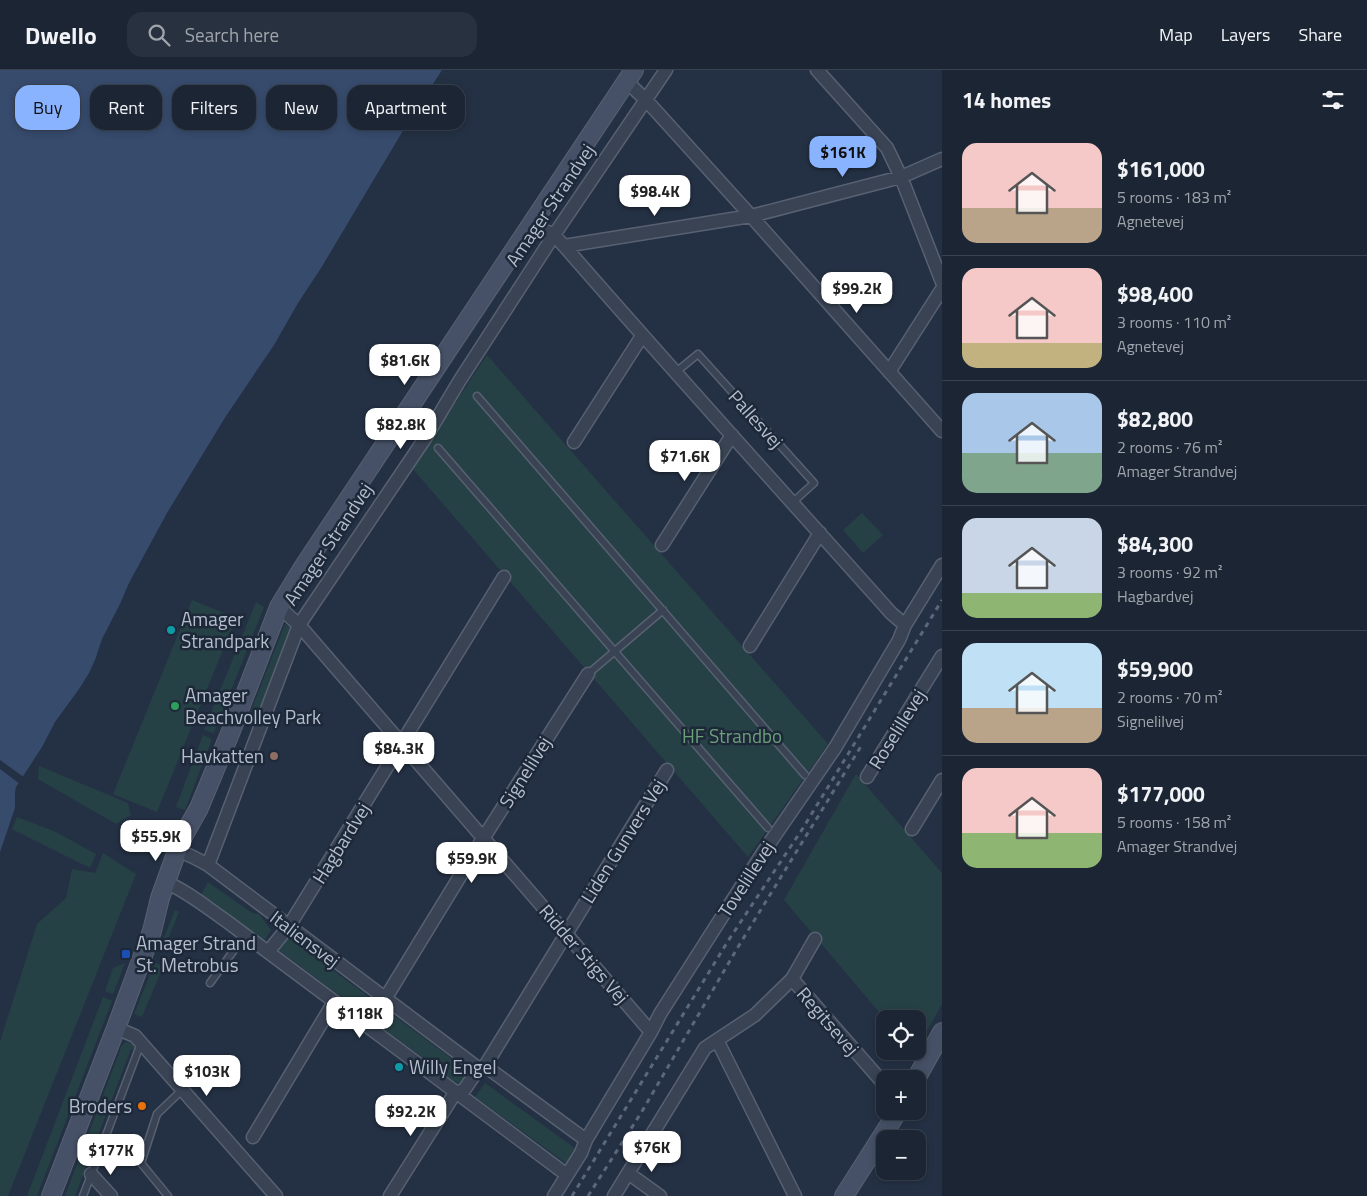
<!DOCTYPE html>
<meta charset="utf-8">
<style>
:root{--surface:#1b2533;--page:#28313f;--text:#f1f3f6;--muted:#a0a5ac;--line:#39424e;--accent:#89b3ff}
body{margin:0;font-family:"Titillium Web",sans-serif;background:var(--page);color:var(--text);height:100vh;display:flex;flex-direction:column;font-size:19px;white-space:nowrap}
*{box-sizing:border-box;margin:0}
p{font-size:16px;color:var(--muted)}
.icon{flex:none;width:28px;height:28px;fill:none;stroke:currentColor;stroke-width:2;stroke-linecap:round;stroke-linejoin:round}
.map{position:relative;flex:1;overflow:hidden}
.panel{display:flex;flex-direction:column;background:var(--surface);width:425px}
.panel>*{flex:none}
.top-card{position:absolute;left:15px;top:15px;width:475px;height:45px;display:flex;gap:10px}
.controls{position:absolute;left:876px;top:940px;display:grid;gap:10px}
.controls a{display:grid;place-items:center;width:50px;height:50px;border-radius:10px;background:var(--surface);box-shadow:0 2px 8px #0003,0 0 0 1px var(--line);font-size:25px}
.price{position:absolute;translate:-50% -42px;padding:0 11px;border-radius:10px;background:#fff;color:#222;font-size:16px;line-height:32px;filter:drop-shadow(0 1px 2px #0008)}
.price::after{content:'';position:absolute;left:50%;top:30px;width:15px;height:11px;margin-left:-8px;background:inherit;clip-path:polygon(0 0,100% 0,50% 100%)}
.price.current{background:var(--accent);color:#111}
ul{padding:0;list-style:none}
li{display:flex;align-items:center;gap:15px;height:125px;padding:0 20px}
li+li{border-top:1px solid var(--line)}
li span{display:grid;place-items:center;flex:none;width:140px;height:100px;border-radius:15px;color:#555}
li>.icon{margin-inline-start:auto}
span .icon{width:60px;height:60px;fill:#fffc;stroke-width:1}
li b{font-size:21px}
h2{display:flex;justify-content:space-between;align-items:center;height:60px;padding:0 20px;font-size:21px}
.chip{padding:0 18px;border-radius:15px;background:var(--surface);box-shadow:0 2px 8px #0003,0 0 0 1px var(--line);font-size:18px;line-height:45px}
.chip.current{background:var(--accent);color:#111}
header{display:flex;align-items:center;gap:30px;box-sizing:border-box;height:70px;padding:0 25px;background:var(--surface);border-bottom:1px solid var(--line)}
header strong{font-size:24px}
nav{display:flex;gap:28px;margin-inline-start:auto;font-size:18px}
.search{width:350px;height:45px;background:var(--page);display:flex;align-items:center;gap:12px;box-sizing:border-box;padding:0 18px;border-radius:15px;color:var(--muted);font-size:19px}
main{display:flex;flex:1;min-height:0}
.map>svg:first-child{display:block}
.green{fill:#264145}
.water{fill:#374b6d}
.pier{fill:#243144}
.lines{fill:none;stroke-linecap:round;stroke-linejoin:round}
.lane-casing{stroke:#576171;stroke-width:9}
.street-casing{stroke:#576171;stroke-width:15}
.secondary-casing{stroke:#576171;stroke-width:20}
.lane{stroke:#394354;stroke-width:6}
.street{stroke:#394354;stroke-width:12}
.secondary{stroke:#465167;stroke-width:18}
.rail{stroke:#5b677b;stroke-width:3;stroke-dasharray:5 5;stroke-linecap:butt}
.culture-dot{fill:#0f9aa8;stroke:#1d2839;stroke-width:2}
.leisure-dot{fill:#2e9e5b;stroke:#1d2839;stroke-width:2}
.education-dot{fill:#8d6e63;stroke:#1d2839;stroke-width:2}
.transit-dot{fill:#1a4fb4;stroke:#1d2839;stroke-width:2}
.food-dot{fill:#e8710a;stroke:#1d2839;stroke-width:2}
.labels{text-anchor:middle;stroke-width:5;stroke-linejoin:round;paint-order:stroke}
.street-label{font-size:19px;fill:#b6becd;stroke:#1d2839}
.poi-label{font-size:19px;fill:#b6becd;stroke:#1d2839;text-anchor:start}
.park-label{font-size:19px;fill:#6ba079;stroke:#1d2839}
</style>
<header>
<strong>Dwello</strong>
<div class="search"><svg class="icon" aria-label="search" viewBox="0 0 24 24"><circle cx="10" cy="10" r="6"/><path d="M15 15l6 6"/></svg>Search here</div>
<nav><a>Map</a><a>Layers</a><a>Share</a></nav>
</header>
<main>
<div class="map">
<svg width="942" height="1126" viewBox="0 0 942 1126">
<rect width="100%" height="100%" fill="#243144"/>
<path class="green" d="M487 285 828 674 748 787 412 398Z
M862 443 883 465 863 483 843 460Z
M192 530 236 548 157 742 113 724Z
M256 532 264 537 214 663 204 660Z
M285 554 291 557 254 653 247 651Z
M203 665 212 669 185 740 176 737Z
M39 696 128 733 131 745 116 754 38 709Z
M856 704 942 803V934L918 977V949H885L784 830Z
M17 747 56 762 96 784 90 798 12 759Z
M103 783 136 804 8 1126H0V972L37 854 66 828 72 799 95 803Z
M208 812 252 843 259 844 271 860 264 871 201 825Z
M175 840 179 842 164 879 160 877Z
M282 869H291L464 998 467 1007 465 1012 460 1014 454 1011 276 878Z
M125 893 113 924 105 921 113 898Z
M155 893 163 896 142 947 134 944Z
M103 927 112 931 37 1126H27Z
M126 972 132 973 134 977V980L131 979 75 1126H65L122 975Z
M485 1013 576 1079 566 1093 475 1027Z"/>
<path class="water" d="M0 0H442L404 59 321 198 298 233 274 275 226 346 167 443 129 513 120 534 102 569 95 590 89 603 79 619 55 652 42 677 16 717 15 722V738L0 782Z"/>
<path class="pier" d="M0 690 25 708 20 714 0 699Z"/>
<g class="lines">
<g class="lane-casing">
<path id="lane" d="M676 302 698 284 814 413 792 433
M477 326 805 705
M438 378 768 758
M588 604 663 540
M210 913 245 865
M83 1126 141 973
M168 1126 141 1093 157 1044 182 1020"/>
</g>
<g class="street-casing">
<path id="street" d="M817 0 887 78 901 107 942 212
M626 11 646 30 751 146 942 361
M532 155 554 165 566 178C673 301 782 421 891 543L905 555
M564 176 751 146 901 107 942 89
M889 302 942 219
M574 372 642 266
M662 475 732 365
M279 537 299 555 651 962
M750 576 820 463
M867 707 942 586
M912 759 942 710
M177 780 193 787 208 795 478 998 485 996 586 1070
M208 795 299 555 426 367 460 310 554 165 666 0
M165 812C187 821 206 837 225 850L567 1105
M268 882 289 856 504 507
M792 909 885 1015
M385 929 484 767 588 604
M116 958 135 966 276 1126
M717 970 795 1126
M485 996 667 700
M253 1067 334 932
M628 1103 660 1126
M91 1104 111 1126
M390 1126 455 1023 464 1020 475 1004 478 998
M554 1126 581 1083 586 1070 651 962 660 944 762 784 835 678 899 570 905 555 942 495
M614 1126 705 978 755 945 792 909 815 869"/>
</g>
<g class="secondary-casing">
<path id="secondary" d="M916 1009 942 962
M51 1126 116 958 152 861 160 828 181 770 199 738 231 661 279 537 304 496 634 0
M844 1126 898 1041"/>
</g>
<use href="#lane" class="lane"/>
<use href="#street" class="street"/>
<use href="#secondary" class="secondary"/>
<path class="rail" d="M572 1126 728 871 803 758 942 530
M588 1126 641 1043 738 877 863 673"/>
</g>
<g class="culture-dot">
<circle cx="171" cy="560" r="5"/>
<circle cx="399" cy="997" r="5"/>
</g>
<circle class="leisure-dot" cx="175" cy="636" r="5"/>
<circle class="education-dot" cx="274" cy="686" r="5"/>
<rect class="transit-dot" x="121" y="879" width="10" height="10" rx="2.5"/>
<circle class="food-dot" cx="142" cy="1036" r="5"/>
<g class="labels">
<g class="street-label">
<text transform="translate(550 135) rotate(-56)" y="7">Amager Strandvej</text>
<text transform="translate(756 349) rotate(48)" y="7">Pallesvej</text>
<text transform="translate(328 474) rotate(-56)" y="7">Amager Strandvej</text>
<text transform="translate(897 659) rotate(-58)" y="7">Roselillevej</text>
<text transform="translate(525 702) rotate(-58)" y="7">Signelilvej</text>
<text transform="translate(623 771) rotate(-58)" y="7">Liden Gunvers Vej</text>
<text transform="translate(341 773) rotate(-58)" y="7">Hagbardvej</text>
<text transform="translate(746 809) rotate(-57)" y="7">Tovelillevej</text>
<text transform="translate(305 869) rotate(37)" y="7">Italiensvej</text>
<text transform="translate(584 884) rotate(49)" y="7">Ridder Stigs Vej</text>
<text transform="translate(828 951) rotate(49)" y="7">Regitsevej</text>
</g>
<g class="poi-label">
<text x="181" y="556">Amager<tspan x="181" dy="22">Strandpark</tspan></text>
<text x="185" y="632">Amager<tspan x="185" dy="22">Beachvolley Park</tspan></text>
<text x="264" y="693" text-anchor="end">Havkatten</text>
<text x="136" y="880">Amager Strand<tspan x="136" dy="22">St. Metrobus</tspan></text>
<text x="409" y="1004">Willy Engel</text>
<text x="132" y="1043" text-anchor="end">Broders</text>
</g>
<g class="park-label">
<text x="732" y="673">HF Strandbo</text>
</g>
</g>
</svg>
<div class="controls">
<a><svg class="icon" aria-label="locate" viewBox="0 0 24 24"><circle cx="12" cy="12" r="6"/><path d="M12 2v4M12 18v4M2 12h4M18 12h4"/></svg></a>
<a>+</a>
<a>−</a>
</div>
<b class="price current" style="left:843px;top:108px">$161K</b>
<b class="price" style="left:655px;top:147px">$98.4K</b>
<b class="price" style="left:857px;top:244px">$99.2K</b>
<b class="price" style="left:405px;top:316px">$81.6K</b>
<b class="price" style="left:401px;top:380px">$82.8K</b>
<b class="price" style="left:685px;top:412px">$71.6K</b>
<b class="price" style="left:399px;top:704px">$84.3K</b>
<b class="price" style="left:156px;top:792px">$55.9K</b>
<b class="price" style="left:472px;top:814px">$59.9K</b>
<b class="price" style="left:360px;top:969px">$118K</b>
<b class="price" style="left:207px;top:1027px">$103K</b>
<b class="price" style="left:411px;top:1067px">$92.2K</b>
<b class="price" style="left:652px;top:1103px">$76K</b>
<b class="price" style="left:111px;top:1106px">$177K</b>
<div class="top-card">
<a class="chip current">Buy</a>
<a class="chip">Rent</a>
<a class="chip">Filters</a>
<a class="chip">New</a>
<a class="chip">Apartment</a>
</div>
</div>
<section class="panel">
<h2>14 homes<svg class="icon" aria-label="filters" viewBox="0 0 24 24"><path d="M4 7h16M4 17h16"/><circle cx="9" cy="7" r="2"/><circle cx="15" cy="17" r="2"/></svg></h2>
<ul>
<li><span style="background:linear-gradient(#f6c9c9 65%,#b9a48a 0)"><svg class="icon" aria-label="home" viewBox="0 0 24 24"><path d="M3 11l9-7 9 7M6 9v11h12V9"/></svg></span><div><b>$161,000</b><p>5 rooms · 183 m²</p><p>Agnetevej</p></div></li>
<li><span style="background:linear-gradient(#f6c9c9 75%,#c2b280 0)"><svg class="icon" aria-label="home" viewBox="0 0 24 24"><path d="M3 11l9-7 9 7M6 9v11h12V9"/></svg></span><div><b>$98,400</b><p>3 rooms · 110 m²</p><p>Agnetevej</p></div></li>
<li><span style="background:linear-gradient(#a9c7e8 60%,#7fa58c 0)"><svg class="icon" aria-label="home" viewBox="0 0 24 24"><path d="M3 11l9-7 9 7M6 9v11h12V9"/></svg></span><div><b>$82,800</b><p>2 rooms · 76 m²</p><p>Amager Strandvej</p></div></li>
<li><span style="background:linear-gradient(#c9d6e8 75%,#8fb573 0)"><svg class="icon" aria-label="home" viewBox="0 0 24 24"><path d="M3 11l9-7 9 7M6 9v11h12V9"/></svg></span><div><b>$84,300</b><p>3 rooms · 92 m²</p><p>Hagbardvej</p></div></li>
<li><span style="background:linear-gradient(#bfe0f5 65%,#b9a48a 0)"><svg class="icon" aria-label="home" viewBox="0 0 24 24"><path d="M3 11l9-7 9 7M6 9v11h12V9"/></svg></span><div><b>$59,900</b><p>2 rooms · 70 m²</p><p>Signelilvej</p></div></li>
<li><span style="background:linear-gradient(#f6c9c9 65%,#8fb573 0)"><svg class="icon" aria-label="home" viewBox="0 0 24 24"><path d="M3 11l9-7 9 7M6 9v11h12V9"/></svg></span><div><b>$177,000</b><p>5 rooms · 158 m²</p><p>Amager Strandvej</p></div></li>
</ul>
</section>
</main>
